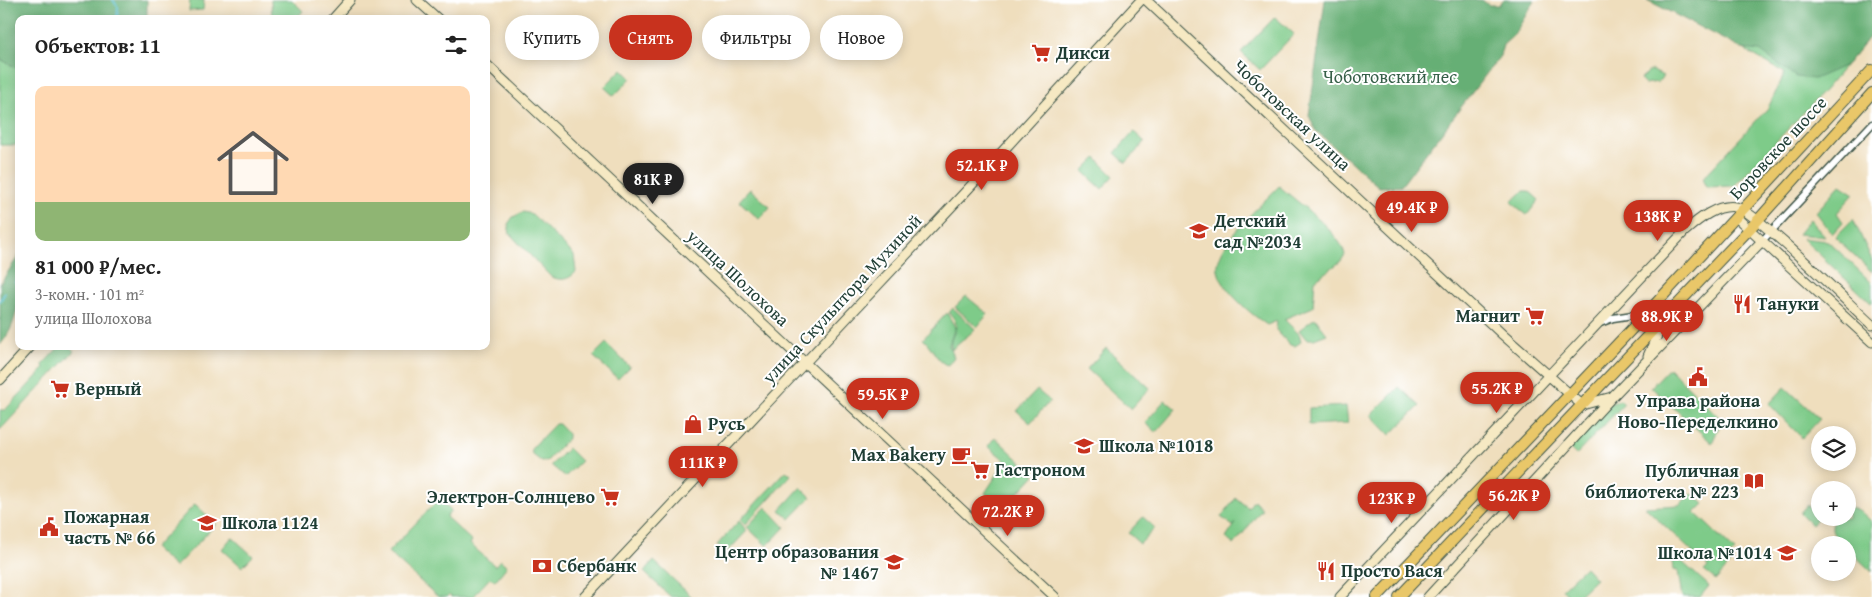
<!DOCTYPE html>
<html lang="ru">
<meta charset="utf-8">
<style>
:root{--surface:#fff;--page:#f6f6f6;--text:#222;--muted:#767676;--line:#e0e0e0;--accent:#c8321e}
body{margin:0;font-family:"Gentium Book Plus",serif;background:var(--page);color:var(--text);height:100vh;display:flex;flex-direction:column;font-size:19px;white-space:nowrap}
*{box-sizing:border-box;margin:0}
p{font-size:16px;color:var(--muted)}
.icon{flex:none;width:28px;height:28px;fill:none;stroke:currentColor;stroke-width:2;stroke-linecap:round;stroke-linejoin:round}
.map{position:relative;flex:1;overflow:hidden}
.sheet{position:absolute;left:15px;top:15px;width:475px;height:335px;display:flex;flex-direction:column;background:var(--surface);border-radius:10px;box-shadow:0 2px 12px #0003}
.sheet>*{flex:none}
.top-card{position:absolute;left:505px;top:15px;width:475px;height:45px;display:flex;gap:10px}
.fabs{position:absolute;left:1811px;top:426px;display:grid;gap:10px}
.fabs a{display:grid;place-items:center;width:45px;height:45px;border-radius:50%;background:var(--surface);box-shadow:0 2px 12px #0003;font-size:25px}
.price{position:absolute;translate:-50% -42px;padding:0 11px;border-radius:18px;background:var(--accent);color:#fff;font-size:16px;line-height:32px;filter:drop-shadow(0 1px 2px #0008)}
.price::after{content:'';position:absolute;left:50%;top:30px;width:15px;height:11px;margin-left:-8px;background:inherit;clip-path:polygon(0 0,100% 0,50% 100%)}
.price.on{background:#222;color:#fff}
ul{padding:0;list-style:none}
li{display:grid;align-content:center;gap:10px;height:265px;padding:0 20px}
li+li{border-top:1px solid var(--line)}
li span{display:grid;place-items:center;height:155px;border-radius:10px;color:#555}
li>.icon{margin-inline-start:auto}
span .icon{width:90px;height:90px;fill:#fffc;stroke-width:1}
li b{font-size:21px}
h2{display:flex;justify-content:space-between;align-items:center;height:60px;padding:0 20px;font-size:21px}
.tag{padding:0 18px;border-radius:22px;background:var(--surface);box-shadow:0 2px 12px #0003;font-size:18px;line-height:45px}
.tag.on{background:var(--accent);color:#fff}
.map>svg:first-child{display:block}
.green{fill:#7ecb89;stroke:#4e845e}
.forest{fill:#66af75;stroke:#427654}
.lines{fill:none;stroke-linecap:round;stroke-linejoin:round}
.stream{stroke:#59c2d5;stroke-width:2}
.street-casing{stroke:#3e5549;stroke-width:9}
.secondary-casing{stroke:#3e5549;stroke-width:11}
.primary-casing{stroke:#3e5549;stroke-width:12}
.street{stroke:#fff;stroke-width:6}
.secondary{stroke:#f6e9c3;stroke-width:9}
.primary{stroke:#e9c769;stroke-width:10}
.labels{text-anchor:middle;stroke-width:4;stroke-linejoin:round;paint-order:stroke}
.poi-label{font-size:18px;font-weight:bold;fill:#1f3d34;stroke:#fff;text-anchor:start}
.park-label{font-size:18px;fill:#376049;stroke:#fff}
.street-label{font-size:18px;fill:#1f3d34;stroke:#fff}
</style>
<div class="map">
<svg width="1872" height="597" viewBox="0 0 1872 597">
<rect width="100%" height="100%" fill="#fff"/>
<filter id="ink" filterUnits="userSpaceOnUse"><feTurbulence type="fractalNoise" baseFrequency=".02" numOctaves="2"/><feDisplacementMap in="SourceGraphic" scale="10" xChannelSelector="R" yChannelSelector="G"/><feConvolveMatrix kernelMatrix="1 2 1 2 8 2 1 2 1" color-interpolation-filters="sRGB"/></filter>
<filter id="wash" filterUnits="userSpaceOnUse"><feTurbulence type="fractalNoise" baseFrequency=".0096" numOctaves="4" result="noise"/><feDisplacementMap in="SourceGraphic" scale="20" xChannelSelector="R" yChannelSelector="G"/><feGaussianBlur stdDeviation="1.12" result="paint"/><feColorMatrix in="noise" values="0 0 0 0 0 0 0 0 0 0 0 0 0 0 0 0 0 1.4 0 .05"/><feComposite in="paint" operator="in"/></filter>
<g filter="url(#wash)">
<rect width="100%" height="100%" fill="#efdebd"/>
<path class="green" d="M190 0H204L203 10 189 11Z
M271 0H292L303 11 296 19H272Z
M1658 0H1872V34L1824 91 1734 186 1706 187 1703 181 1704 177 1768 108 1785 73Z
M1275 17 1294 34 1260 70 1241 52Z
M0 59 19 69V138L16 145H0Z
M622 69 631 78 614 96 604 87Z
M1651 70 1663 76 1658 82 1644 84 1640 79Z
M1134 132 1145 142 1126 163 1115 153Z
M1096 158 1114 176 1102 189 1083 171Z
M1840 185 1854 194 1837 213 1843 222 1832 234 1816 212Z
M1279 186C1296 201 1342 234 1345 255L1340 262 1315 280 1313 307 1284 319 1299 334 1301 342 1295 346 1290 345 1276 330 1277 321 1267 325C1252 315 1214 284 1218 264 1223 237 1260 206 1279 186Z
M750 189 770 207 759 219 739 201Z
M1524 191H1529L1539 200 1527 215 1511 202Z
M523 212 532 214 574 255 576 272C568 280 562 281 551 277L510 234 508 224 513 217Z
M1810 219 1825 237 1798 234Z
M1853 219 1872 260V272L1835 237Z
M1802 238 1828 241 1872 283V304Z
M966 296 988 314 977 327 955 307Z
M953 308 975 329C967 338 958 341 952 350 946 334 966 329 949 313Z
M947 313 955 327 949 345 954 357 948 365C938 364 932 346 923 339Z
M1315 318 1327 334 1314 339H1306L1299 330Z
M606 343 630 367 618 379 593 356Z
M60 346H69L74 351 0 430V410H5L44 369 43 364Z
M1106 348 1150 388 1131 409 1087 369Z
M1669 368 1722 420 1712 443 1651 387Z
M1399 387 1420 406 1390 435 1371 415Z
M1785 387 1820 419 1802 438 1769 404Z
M1037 390 1050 401 1030 423 1017 411Z
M1165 400 1176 409 1156 432 1145 423Z
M1620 400 1624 404 1576 455 1569 448 1607 405Z
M1346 406 1348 423 1309 425V408Z
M555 424H559L568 434V438L547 461 542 462 532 454 531 449Z
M995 437 1035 475 1003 509 985 493 1006 461 988 446Z
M568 448 581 461 565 477 551 465Z
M786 471 791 475 745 525 740 520Z
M801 487 811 497 790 519 780 510Z
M1692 493 1704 504 1695 513 1735 551 1730 556 1733 561 1716 580 1704 571 1708 567 1645 507 1679 505Z
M1236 498 1248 508 1254 500 1262 509 1234 545 1226 538 1236 523 1233 526 1221 517Z
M439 499 451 511 446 517 472 541 470 544 495 566 500 560 507 566 495 581 490 578 472 597H451L449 595 447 597H438L388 552Z
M195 504 216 524 175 567 154 548Z
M1807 505 1820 517 1812 525 1800 513Z
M766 507 785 527 767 546 747 527Z
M1848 508 1859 510 1872 522V572L1848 549V545H1843C1834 537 1829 530 1834 518H1848Z
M1143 517 1155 528 1140 544 1128 533Z
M739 521 747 531 726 553 717 545Z
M232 537 253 556 242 567 222 549Z
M1671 552 1709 586 1700 597H1682L1678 571 1673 570Z
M654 561 692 597H671L644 572Z
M1585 567 1596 579 1577 597H1569L1562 589Z"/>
<path class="forest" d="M0 0H147V19H19V69L0 59Z
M1325 0H1482L1489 5H1499L1504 0H1535L1514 35 1503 45 1500 56 1401 186 1379 187 1315 130 1309 115Z
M1647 0H1872V34L1846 65 1814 79 1796 77 1760 51 1742 49Z
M19 255C19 285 22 321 0 345V284Z"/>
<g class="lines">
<path class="stream" d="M113 0 118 7 117 19
M15 282 19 279
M0 301 5 293"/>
</g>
</g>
<g filter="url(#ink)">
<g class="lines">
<g class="street-casing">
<path id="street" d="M1762 241 1872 124
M1600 323 1613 318 1646 313"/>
</g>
<g class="secondary-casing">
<path id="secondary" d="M417 0 438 19
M1146 0 1503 335 1582 405 1612 397
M333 19 350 0
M486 64 1055 597
M1736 217 1872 342
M1648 356 1663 322
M0 380 31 346
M585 597 968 189 1141 0
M1340 597 1685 231C1699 219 1717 204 1736 207 1755 210 1851 306 1872 325
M1428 597 1612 397 1762 241"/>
</g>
<g class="primary-casing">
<path id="primary" d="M1377 597 1647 313 1872 70
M1399 597 1758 220 1872 93"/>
</g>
<use href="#street" class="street"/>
<use href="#secondary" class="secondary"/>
<use href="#primary" class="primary"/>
</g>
</g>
<defs>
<g id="supermarket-bare" transform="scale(1.5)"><path d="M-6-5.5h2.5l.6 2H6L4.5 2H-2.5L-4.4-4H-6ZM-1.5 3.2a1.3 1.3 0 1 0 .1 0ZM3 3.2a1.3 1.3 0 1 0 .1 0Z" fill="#c8321e" stroke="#fff" stroke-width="2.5" paint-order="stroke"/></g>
<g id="school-bare" transform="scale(1.5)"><path d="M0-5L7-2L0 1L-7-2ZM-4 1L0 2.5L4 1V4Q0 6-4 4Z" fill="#c8321e" stroke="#fff" stroke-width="2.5" paint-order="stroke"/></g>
<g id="restaurant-bare" transform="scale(1.5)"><path d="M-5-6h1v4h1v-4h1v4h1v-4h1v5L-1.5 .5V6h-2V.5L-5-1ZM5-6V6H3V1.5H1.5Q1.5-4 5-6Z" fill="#c8321e" stroke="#fff" stroke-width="2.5" paint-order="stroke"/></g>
<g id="civic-bare" transform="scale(1.5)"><path d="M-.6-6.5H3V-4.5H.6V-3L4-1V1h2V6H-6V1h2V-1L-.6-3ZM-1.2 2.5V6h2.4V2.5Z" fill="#c8321e" stroke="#fff" stroke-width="2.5" paint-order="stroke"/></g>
<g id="shop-bare" transform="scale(1.5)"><path d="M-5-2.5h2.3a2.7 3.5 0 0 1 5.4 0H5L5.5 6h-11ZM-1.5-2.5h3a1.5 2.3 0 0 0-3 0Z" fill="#c8321e" stroke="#fff" stroke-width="2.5" paint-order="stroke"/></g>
<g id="cafe-bare" transform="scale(1.5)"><path d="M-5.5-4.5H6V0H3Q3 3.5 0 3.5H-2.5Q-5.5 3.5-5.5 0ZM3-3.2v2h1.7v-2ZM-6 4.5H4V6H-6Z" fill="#c8321e" stroke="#fff" stroke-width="2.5" paint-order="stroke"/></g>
<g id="library-bare" transform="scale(1.5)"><path d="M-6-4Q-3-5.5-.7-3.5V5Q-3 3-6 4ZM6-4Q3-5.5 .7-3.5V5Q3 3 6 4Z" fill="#c8321e" stroke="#fff" stroke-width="2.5" paint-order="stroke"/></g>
<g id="bank-bare" transform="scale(1.5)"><path d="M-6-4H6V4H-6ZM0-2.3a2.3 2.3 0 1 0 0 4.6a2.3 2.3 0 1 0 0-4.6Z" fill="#c8321e" stroke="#fff" stroke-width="2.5" paint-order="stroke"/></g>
</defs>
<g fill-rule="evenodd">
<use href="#supermarket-bare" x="1041" y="53"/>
<use href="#school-bare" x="1199" y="231"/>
<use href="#restaurant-bare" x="1742" y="304"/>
<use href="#supermarket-bare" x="1535" y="316"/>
<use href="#civic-bare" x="1698" y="377"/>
<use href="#supermarket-bare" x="60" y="389"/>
<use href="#shop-bare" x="693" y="424"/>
<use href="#school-bare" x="1084" y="446"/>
<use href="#cafe-bare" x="961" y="455"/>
<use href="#supermarket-bare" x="980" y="470"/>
<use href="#library-bare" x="1754" y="481"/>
<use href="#supermarket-bare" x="610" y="497"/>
<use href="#school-bare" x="207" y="523"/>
<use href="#civic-bare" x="49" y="527"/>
<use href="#school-bare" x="1787" y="553"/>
<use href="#school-bare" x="894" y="562"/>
<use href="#bank-bare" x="542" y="566"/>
<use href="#restaurant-bare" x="1326" y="571"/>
</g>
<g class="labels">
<g class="poi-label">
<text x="1056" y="59">Дикси</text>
<text x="1214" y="227">Детский<tspan x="1214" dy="21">сад №2034</tspan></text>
<text x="1757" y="310">Тануки</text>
<text x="1520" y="322" text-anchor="end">Магнит</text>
<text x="75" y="395">Верный</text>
<text x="1698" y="407" text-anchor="middle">Управа района<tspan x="1698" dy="21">Ново-Переделкино</tspan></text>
<text x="708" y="430">Русь</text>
<text x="1099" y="452">Школа №1018</text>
<text x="946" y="461" text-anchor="end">Max Bakery</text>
<text x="995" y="476">Гастроном</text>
<text x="1739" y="477" text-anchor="end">Публичная<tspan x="1739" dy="21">библиотека № 223</tspan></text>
<text x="595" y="503" text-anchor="end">Электрон-Солнцево</text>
<text x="64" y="523">Пожарная<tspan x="64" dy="21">часть № 66</tspan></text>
<text x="222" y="529">Школа 1124</text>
<text x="879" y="558" text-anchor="end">Центр образования<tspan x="879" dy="21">№ 1467</tspan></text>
<text x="1772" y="559" text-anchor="end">Школа №1014</text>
<text x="557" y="572">Сбербанк</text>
<text x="1341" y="577">Просто Вася</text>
</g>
<g class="park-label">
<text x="1390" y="83">Чоботовский лес</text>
</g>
<g class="street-label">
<text transform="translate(1292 115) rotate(43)" y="6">Чоботовская улица</text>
<text transform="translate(1778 148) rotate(-47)" y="6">Боровское шоссе</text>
<text transform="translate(738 278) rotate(43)" y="6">улица Шолохова</text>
<text transform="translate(842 299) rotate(-47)" y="6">улица Скульптора Мухиной</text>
</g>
</g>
</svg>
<div class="fabs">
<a><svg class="icon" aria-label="layers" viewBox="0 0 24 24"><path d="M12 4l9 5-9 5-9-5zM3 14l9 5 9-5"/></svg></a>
<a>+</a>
<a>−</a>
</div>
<b class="price" style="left:982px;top:191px">52.1K ₽</b>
<b class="price on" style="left:653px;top:205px">81K ₽</b>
<b class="price" style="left:1412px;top:233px">49.4K ₽</b>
<b class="price" style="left:1658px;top:242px">138K ₽</b>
<b class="price" style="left:1667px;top:342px">88.9K ₽</b>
<b class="price" style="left:1497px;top:414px">55.2K ₽</b>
<b class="price" style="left:883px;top:420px">59.5K ₽</b>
<b class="price" style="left:703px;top:488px">111K ₽</b>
<b class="price" style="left:1514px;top:521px">56.2K ₽</b>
<b class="price" style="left:1392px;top:524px">123K ₽</b>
<b class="price" style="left:1008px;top:537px">72.2K ₽</b>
<div class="top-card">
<a class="tag">Купить</a>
<a class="tag on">Снять</a>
<a class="tag">Фильтры</a>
<a class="tag">Новое</a>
</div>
<section class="sheet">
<h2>Объектов: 11<svg class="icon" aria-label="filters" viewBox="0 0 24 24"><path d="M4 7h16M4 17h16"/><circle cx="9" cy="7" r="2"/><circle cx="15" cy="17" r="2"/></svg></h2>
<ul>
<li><span style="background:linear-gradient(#ffd9b3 75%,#8fb573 0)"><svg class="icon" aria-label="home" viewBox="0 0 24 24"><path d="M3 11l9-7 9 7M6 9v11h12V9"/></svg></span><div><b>81 000 ₽/мес.</b><p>3-комн. · 101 m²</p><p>улица Шолохова</p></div></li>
</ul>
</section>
</div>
